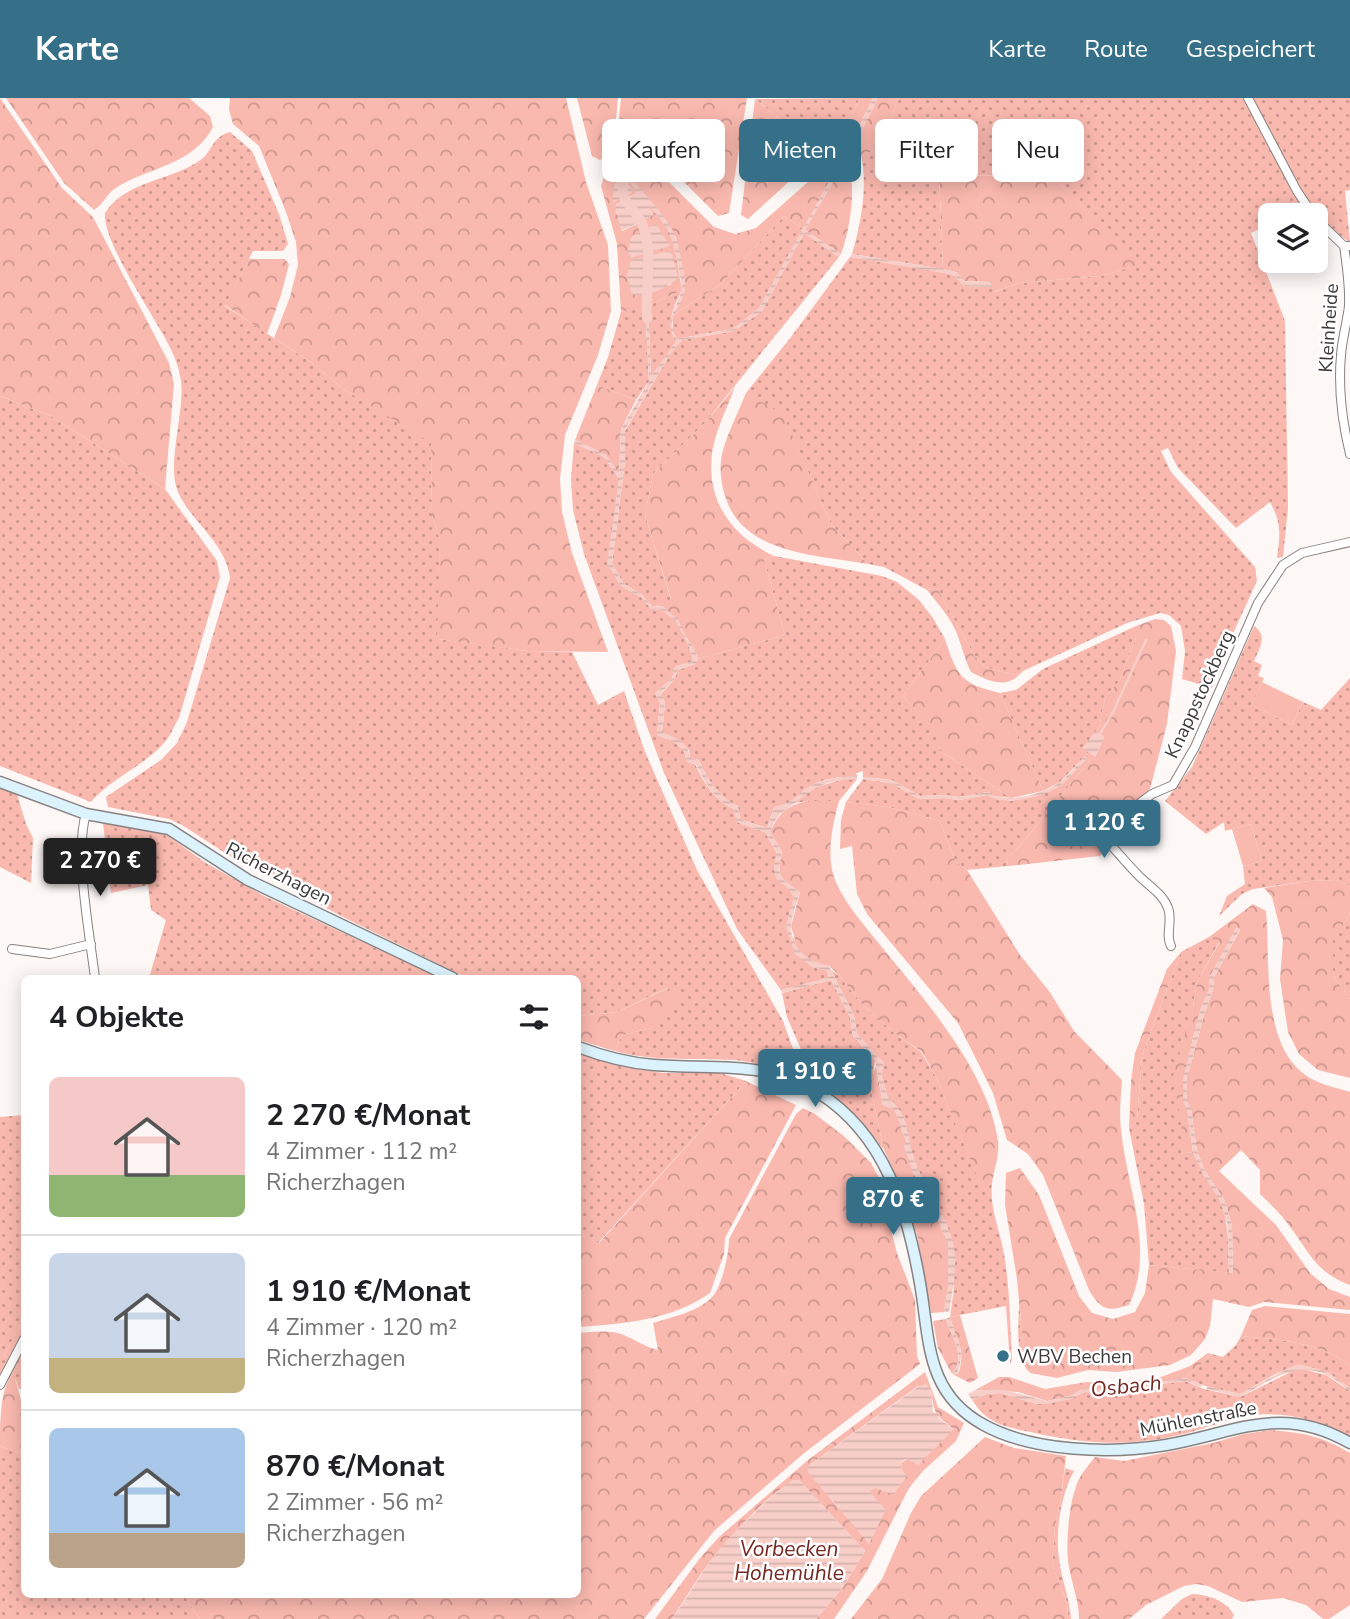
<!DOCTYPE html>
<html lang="de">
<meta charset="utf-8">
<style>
:root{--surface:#fff;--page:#f6f6f6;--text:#202124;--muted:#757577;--line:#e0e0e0;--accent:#367088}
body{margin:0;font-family:"Nunito Sans",sans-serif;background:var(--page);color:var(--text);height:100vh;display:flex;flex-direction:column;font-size:26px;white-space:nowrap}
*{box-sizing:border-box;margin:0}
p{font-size:23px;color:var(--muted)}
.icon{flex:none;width:38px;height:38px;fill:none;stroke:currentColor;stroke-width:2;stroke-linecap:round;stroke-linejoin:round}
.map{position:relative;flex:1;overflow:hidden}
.drawer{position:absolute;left:21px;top:877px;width:560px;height:623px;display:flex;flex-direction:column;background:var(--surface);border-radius:10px;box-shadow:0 4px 18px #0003}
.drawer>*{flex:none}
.guide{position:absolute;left:602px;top:21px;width:642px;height:63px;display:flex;gap:14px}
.tools{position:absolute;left:1258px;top:105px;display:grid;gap:14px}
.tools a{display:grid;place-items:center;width:70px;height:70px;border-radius:10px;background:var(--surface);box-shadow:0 4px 18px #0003;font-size:35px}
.price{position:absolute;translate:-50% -60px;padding:0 16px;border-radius:7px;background:var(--accent);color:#fff;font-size:23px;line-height:46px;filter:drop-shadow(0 2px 4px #0008)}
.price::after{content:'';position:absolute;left:50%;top:42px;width:21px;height:16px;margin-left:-10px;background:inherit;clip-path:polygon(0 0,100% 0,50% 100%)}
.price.on{background:#222;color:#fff}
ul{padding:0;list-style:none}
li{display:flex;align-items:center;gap:21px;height:175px;padding:0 28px}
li+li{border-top:2px solid var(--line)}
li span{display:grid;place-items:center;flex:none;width:196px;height:140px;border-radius:10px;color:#555}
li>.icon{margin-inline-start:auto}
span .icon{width:84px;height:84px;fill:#fffc;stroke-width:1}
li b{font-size:30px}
h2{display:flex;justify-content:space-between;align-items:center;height:84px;padding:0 28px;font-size:30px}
.tag{padding:0 24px;border-radius:10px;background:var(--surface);box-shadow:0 4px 18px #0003;font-size:24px;line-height:63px}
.tag.on{background:var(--accent);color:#fff}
header{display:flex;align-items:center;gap:42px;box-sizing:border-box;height:98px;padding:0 35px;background:var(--accent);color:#fff}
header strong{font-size:33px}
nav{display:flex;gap:38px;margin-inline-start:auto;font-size:24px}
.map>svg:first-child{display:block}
.grass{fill:url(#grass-dots)}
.forest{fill:url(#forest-crowns);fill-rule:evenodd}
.park{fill:#fab9af}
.water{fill:url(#water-rules)}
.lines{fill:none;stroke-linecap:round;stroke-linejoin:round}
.stream{stroke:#f8cec8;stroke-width:2.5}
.canal{stroke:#f8cec8;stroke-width:10}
.street-casing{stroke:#878180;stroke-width:10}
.secondary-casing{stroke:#878180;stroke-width:13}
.street{stroke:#fff;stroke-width:8}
.secondary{stroke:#dcf3fe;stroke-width:10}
.poi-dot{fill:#367088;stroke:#fff;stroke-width:2.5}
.labels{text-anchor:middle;stroke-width:5;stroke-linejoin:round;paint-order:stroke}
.street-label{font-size:19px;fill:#3d3a3a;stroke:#fff}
.poi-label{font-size:19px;fill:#3d3a3a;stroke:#fff;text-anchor:start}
.water-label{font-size:21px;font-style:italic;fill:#752721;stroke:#fff}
</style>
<header>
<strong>Karte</strong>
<nav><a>Karte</a><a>Route</a><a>Gespeichert</a></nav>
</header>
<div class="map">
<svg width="1350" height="1521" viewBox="0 0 1350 1521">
<defs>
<pattern id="grass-dots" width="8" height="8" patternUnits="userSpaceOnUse" patternTransform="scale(1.75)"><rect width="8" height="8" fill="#fab9af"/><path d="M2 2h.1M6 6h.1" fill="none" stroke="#cc978f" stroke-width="1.8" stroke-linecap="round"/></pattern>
<pattern id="forest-crowns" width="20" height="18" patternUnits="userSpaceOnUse" patternTransform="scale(1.75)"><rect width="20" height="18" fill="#fab9af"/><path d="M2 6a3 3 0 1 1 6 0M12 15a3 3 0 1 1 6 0" fill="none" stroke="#cc978f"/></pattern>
<pattern id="water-rules" width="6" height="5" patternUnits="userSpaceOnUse" patternTransform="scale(1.75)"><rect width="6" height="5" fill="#f8cec8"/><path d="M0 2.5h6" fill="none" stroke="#d6b2ad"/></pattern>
</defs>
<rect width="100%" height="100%" fill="#fdf7f6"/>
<path class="grass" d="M860 0 836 48 817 58 775 17 755 1Z
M898 0H1244L1304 112 1292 117H1270V126L1251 135 1285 223 1288 410 1283 459 1277 460C1280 436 1282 426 1270 404L1236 430 1178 370 1168 350 1161 353 1171 374 1255 469 1257 483 1224 555 1212 590 1182 581 1185 553 1181 528 1169 517 1160 515 1127 525 1023 573 1018 578 985 569 975 559 937 490 927 492 884 469 868 466 831 426 783 317 746 295 791 239 850 159 942 174 954 177 964 188 992 189 994 194 1019 185 1101 178 1141 166 1052 78 939 77 943 171 852 156C861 126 868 87 861 57L880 51Z
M1253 0H1350V92L1345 93 1350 144C1307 121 1276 43 1253 0Z
M230 34 252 53 279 116 288 146 283 153H253L225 208 312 265 342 290 431 344 432 418 440 442 438 541 528 553 572 554 598 607 624 593 645 654 697 772 783 923 800 970 793 977C774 970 756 964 735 962 695 960 654 964 615 953L622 937 651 930 667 890 617 914 578 918V880H467L347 821 236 762 182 727 169 721 108 709 106 699 161 662 177 645 187 624 230 480C226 445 192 425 178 394 166 366 185 315 181 283 178 257 161 234 148 211 135 189 103 138 105 115 125 83 170 83 199 63 213 54 211 39 230 34Z
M784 118 803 131 759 210 733 231 681 240 678 242 673 234V217L721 186Z
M804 135 839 159 703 327 653 376 645 417 671 502 653 509 642 497 623 485 612 465 625 363V333L670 256 682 242 734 233 762 213Z
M682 192C673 211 665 225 676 244L651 279 648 208Z
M645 208 649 283 636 302 597 287 608 259 621 214Z
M0 298 51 318 165 391 217 463 220 479 179 620C175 626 172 634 168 640 148 667 113 678 91 704L0 668Z
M574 345 604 359 619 381 608 466 621 488 641 499 652 512 661 511C665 515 671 518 675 522 680 529 693 555 693 563L675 569 672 580 655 595 660 605 657 637C673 643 684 646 687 664L695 666C704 685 715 703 734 711L737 724 765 734 777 755C769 790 783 777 794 799L786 829 812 869 826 872 830 880 781 892 737 831 664 675 584 456 573 412 571 381Z
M774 458 882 478 897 484 919 502 933 520 945 541 903 598 943 641 939 652 1011 700 994 698 988 694 959 699 944 697 920 698 892 682 863 679V673L856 675 857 678C841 679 821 680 807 690 794 700 792 706 774 709L767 730 740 721 738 708C718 699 708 682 699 662L690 660 689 652 662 634 665 605 661 596 674 582 678 572 695 566 698 561 785 537 764 462Z
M1136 528V540L1120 582 1105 600 1099 630 1083 650 1089 654 1060 684 1043 693 1000 595 1016 592 1043 571Z
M1254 528C1268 538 1260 549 1254 563L1262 567 1258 578 1264 580 1252 607 1292 627 1303 604 1321 612 1350 580V788L1336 782 1309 783 1253 791 1242 796 1219 818 1227 798 1245 786 1243 768 1262 763 1251 726 1225 733 1224 724 1206 736 1165 703 1192 669Z
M1087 660 1090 662 1018 750 1007 760 1008 768 967 772 955 763 940 723 888 709 846 704 863 681 891 685 919 701 944 700 959 702 987 697 1011 703 1044 695 1062 687Z
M844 681H857L839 703H808L794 705 810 691Z
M0 689 17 696 26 726 33 740 31 785 0 769Z
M103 725 151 732 168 738 206 765 264 798 440 880H149L166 822 151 812 148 787 111 795Z
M1350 815V901L1333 878V842Z
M1209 839 1219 844 1197 884 1193 909 1186 1055 1193 1054C1201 1073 1212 1086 1220 1103 1230 1126 1228 1150 1229 1175L1149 1167 1144 1106 1129 1030 1137 1023 1142 957 1181 854Z
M831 872 839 877 862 906 893 934 921 954 937 981 982 1089 992 1085C989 1109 1000 1132 1004 1156 1010 1190 1010 1227 1012 1261L1010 1266 1006 1208 950 1219 954 1190 929 1089 918 1073 910 1049 888 1001 881 976 884 965 857 936 854 918Z
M831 882 850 919 853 938 875 962 871 992 884 1052 858 1020 821 991 814 982 787 919 782 895Z
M578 955 622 968 663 975H720L746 983 598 1145 578 1135Z
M24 1017V1221L4 1257 9 1260 0 1277V1019Z
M1019 1204 1023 1245 1030 1275C1014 1261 1019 1225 1019 1204Z
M1241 1238C1279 1242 1318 1243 1350 1267V1290C1298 1253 1290 1269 1240 1296L1205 1288 1185 1280 1212 1256 1223 1259 1236 1247Z
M24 1247V1291H19L15 1280 6 1282Z
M1299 1270 1326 1277 1350 1293V1338C1319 1322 1282 1312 1246 1318 1224 1322 1202 1332 1179 1337 1129 1349 1081 1346 1031 1334 1016 1331 998 1328 986 1318 980 1314 976 1307 972 1302L987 1296 1000 1295 1037 1306 1071 1301 1084 1294 1119 1295 1152 1287 1185 1283 1204 1291 1240 1299Z
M0 1348 24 1357V1496H183L200 1521H0Z
M1065 1370 1074 1373C1061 1396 1055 1434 1059 1461 1061 1481 1070 1500 1071 1521H1068L1067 1505 1052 1466 1055 1428 1061 1400Z
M1192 1496C1208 1497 1226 1502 1234 1517L1232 1521H1161L1182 1501Z"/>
<path class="forest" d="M0 0 62 90 93 119 169 265 174 286 165 391 51 318 0 298Z
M6 0H189L210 18 213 29C193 67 150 69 117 89 107 95 103 107 94 112L64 85Z
M230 0H566L586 84 608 147 611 213 598 257 565 337 560 381 562 414 572 455 608 554 528 553 437 541 440 442 432 418 431 345 342 290 312 265 274 240 290 199 298 167 296 144 286 114 259 48 233 26 229 12Z
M577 0H618L616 21 624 33 629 49 613 52 600 62 592 58Z
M621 0H747L729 115 718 118 655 55 631 49 626 32 619 20Z
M860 0H873L847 52 836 48Z
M878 0H898L880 51 861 57 851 53Z
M755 1 775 17 817 58 748 121 741 117Z
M633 63 661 76 714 129 735 136 756 130 827 67 840 64 803 131 784 118 721 186 673 217 685 192 676 139 628 76Z
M621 64H630L625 77 666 127 673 140 682 192 648 208 621 214 617 146 601 88 605 75ZM615 113 641 124 622 133 620 120ZM631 162 672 186 645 197Z
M844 65 849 67C856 91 850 132 841 156L805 132Z
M939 77 1052 78 1142 166 1101 178 1019 185 993 194 990 184 964 183 956 174 943 171Z
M249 161H285L289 166 281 197 267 236 225 207Z
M597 287 636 302 621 331 619 376 606 357 575 342Z
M735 289C727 310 715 334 712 355 706 404 732 438 774 458L764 462 785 537 698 561C695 552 691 548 687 540 676 524 680 522 662 508L653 509 671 501 645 417 653 376 703 327Z
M746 295 783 316 831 426 868 466C818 457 743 457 725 398 721 385 719 370 722 356 727 336 738 315 746 295Z
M937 490 975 559 985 569 1018 578C1003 591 987 582 971 574 965 562 962 549 957 536 951 520 938 506 927 492Z
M1155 521 1164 522 1171 528 1176 553 1167 626 1150 691 1124 715 1102 748 1106 751 1100 758 1008 768 1007 760 1018 750 1090 662 1084 659 1089 654 1095 659 1104 639 1095 633 1099 630 1105 600 1120 582 1136 540V528Z
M945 541C957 578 961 586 1000 595L1043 693 1011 700 939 652 942 641 903 598Z
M808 703H839C832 728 826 758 835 782 845 806 865 828 881 848 924 901 988 973 998 1043 1000 1056 994 1072 992 1085L982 1090 937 981 922 954 893 934 862 906 839 877 829 868 814 865 798 853 791 828 800 794C780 780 776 779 782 754L770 734C779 715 787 707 808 703Z
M846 704 888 709 940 723 955 763 967 772 1020 857 1049 893 1074 933 1122 982C1121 998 1119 1015 1121 1031 1126 1088 1156 1152 1129 1207 1107 1214 1101 1212 1089 1192L1043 1077 1028 1056 1007 1042 993 995 958 925 867 816 857 796 852 748 840 751 841 722Z
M1336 782 1350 788V815L1333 843V878L1350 901V980L1318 972 1299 956 1288 934 1280 881 1283 842 1272 799 1264 790 1309 783Z
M1253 806 1266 813C1271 864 1259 955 1314 982 1325 988 1338 990 1350 994V1187C1312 1173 1308 1150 1284 1121 1277 1112 1268 1104 1260 1096V1072L1241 1052 1219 1073 1276 1127 1310 1175 1329 1191 1350 1199V1212L1264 1204 1249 1209 1213 1201 1210 1228 1205 1241 1191 1257 1170 1267 1116 1274 1088 1272 1057 1280 1030 1275 1023 1245 1017 1181 1005 1107 1006 1075 1020 1070 1039 1097 1079 1198 1092 1215 1113 1221 1135 1214 1145 1195 1149 1167 1233 1175 1232 1127 1224 1101 1205 1073 1197 1053 1191 1011 1187 1003V980L1205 914 1214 889 1213 881 1240 832 1237 830 1209 880 1210 889 1200 913 1183 980V1004L1187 1012 1193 1054 1186 1055 1173 978 1193 909 1197 884 1219 845 1209 839Z
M1181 854 1142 957 1137 1023 1129 1030 1131 983 1135 955 1167 871Z
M668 890 683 903 651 930 622 937 615 953 578 942V918L617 914Z
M876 968 883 1007 894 1011 906 1043 913 1075 924 1091 948 1146V1190L944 1214 931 1215 917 1137 902 1090 884 1052 871 992 872 979Z
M746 983 796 1007 725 1140 724 1156 710 1195C672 1222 623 1226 578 1229V1135L599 1145Z
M803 1010 815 1016 845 1039 871 1065 883 1087 885 1109 897 1155 915 1202 917 1258 920 1266 803 1356 714 1433 644 1521H200L183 1496H578V1235C594 1234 612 1231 628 1239 639 1244 646 1249 658 1252L653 1225C672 1219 698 1214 712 1199 722 1189 729 1155 729 1141L796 1016Z
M1265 1208 1350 1216V1267C1318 1243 1279 1242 1241 1238L1252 1212Z
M960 1217 978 1280 970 1285 954 1277 959 1274C966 1247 956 1244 950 1219Z
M24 1221V1234L9 1260 4 1257Z
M946 1221C952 1241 967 1257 952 1276L938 1250 933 1223Z
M1208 1255 1212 1256 1185 1280 1119 1292 1083 1291 1070 1298 1047 1303 1018 1294 981 1292 979 1290 999 1279H1009L1045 1291 1086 1284 1115 1285 1161 1279 1190 1268Z
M925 1274 938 1309 964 1325 956 1343 923 1373 909 1390 867 1473 834 1521H816L843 1489 865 1453 799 1382C780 1383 728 1441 715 1457 699 1477 686 1500 672 1521H655L700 1460 719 1439 808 1362ZM918 1288 931 1292C934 1316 935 1317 954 1331L901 1365 902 1372 871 1392 870 1395 838 1410 809 1374 808 1368Z
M10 1280H15L24 1314V1357L0 1348C0 1329 0 1293 10 1280Z
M1271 1332C1303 1335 1322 1338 1350 1355V1507L1329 1521H1323L1306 1507 1283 1500 1242 1504 1208 1488 1196 1486 1184 1488 1146 1507 1129 1521H1079C1079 1501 1070 1482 1068 1462 1066 1445 1069 1408 1075 1392 1078 1379 1087 1369 1095 1359L1124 1363 1213 1345 1244 1336Z
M985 1339 1014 1350 1066 1358 1061 1400 1055 1428 1052 1466 1067 1505 1068 1521H851L882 1481 911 1415 921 1398Z"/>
<path class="park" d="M1262 584 1303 604 1292 627 1252 607Z
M1251 726 1262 763 1243 768 1232 731Z"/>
<path class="water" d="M873 0H878L851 53 847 52Z
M633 63 629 77C642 95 671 121 677 143 680 157 686 177 685 191 683 211 663 218 678 242L681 240 733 231 759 210 840 64 844 65 805 132 841 156 839 159 804 135 762 213 734 233 682 242 670 256 625 332V363L612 465 623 485 642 497 653 509 662 508 678 521 687 541 693 548 698 561 696 566 678 572 674 582 661 595 665 604 662 634C676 640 688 643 690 660L699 662C708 682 718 699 738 708L740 721 767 730 774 709C796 705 795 696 812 687 825 680 842 679 857 678V681C825 683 820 686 795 705 779 717 778 715 770 734L782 754C776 779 780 780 800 794 797 804 792 817 791 827 790 851 809 864 829 868L854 918 857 936 884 965 881 976 888 1000C913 1017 906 1047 918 1071 921 1078 926 1083 930 1089 937 1104 949 1129 953 1144 958 1164 953 1194 949 1214H944L948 1190V1146L924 1091 913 1075 904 1049 906 1043 894 1011 883 1007 875 962 853 938 850 919 831 882 782 895 781 892 830 879 826 872 812 869 795 856 786 829 794 799C782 776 769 792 777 754L765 734 736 724 734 711C715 703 705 685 696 666L687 664C684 646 673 643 657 637L660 605 655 595 672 580 675 569 693 563C693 555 680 529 675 522 671 518 665 515 661 511L652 512 641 499 621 488 607 466 619 381 604 359 574 345 575 342 606 357 619 375 621 331 649 283 645 208H648L651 278 676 244C663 221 675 216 681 194 683 188 680 179 679 173 673 139 670 132 648 106L654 117 621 133C620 123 615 115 616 106L637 94 625 77 630 64Z
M619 81H623L634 93 613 105 614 87Z
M656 126 670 148 631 160 628 154 631 139Z
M668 153 672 156 678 179C667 192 648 197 632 197L627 178 631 162Z
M852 156 943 171 956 174 964 183 990 184 992 189 964 188 954 177 850 159Z
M1095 633 1104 639 1095 659 1083 650Z
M1084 659 1087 661C1079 669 1071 678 1063 686 1048 698 1003 710 987 697L959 702 944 700 919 701 891 685 863 681V679L892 682 920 698 944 697 959 699 988 694C1005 707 1045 696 1061 683 1070 676 1077 667 1084 659Z
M1236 829 1240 831 1213 881 1214 889 1205 914 1187 980V1003L1191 1010 1197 1053 1205 1073 1224 1101 1232 1127 1233 1175H1229L1228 1128 1220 1103 1202 1075 1193 1054 1187 1012 1183 1004V980L1200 913 1210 889 1209 880Z
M950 1219C956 1244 966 1247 958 1274L954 1277 952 1276C967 1257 952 1241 946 1221Z
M1299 1266 1328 1274 1350 1290V1293C1343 1288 1335 1281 1327 1277 1295 1262 1268 1284 1240 1299L1207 1291V1288L1240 1296 1288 1270Z
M1185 1280 1202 1287 1201 1289 1185 1283 1152 1287 1119 1295 1084 1294 1071 1301 1047 1306H1037L1000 1295 987 1296 972 1302 968 1296 979 1290 981 1292 1000 1291 1047 1303 1070 1298 1083 1291 1119 1292Z
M926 1286 931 1292 933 1314 938 1315 939 1321 954 1331 918 1367 906 1361 901 1364 902 1372 907 1378 893 1397 875 1390 871 1392V1395L886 1412 869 1446 808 1374V1368L919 1288Z
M792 1382H799L865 1453 843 1489 816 1521H672C687 1501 699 1478 714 1458 737 1430 764 1404 792 1382Z"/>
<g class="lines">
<path class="stream" d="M1098 639 1113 614 1146 542"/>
<path class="canal" d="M627 77C622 83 621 96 626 103 631 110 638 117 642 125 654 155 645 188 647 220"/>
<g class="street-casing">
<path id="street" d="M1248 0 1297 93 1313 117
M1316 121 1344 148H1350
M1344 148C1347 168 1350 188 1349 208 1347 225 1342 241 1341 257 1338 290 1342 323 1350 356
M86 716C74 754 90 838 95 880
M1171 848C1165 836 1173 823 1168 810 1163 796 1149 788 1139 778 1129 768 1119 756 1109 745L1140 705 1152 696 1173 687 1195 649 1258 505 1283 467 1302 455 1350 444
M12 851 50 856 91 846
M0 1287 24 1241"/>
</g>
<g class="secondary-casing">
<path id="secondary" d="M0 684 86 716 169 731 248 782 453 880
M578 949C602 958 628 965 654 967 714 972 764 961 819 995 885 1037 907 1111 920 1185 930 1242 925 1295 984 1327 1033 1354 1112 1356 1166 1347 1236 1335 1281 1305 1350 1345"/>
</g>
<use href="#street" class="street"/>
<use href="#secondary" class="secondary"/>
</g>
<circle class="poi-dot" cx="1003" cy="1258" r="7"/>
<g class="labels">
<g class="street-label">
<text transform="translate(1328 230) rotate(-86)" y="7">Kleinheide</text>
<text transform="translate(1199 596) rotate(-65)" y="7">Knappstockberg</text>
<text transform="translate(279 775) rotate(27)" y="7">Richerzhagen</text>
<text transform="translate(1198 1320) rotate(-11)" y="7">Mühlenstraße</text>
</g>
<g class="poi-label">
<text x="1017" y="1265">WBV Bechen</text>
</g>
<g class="water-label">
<text transform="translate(1126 1288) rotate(-6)" y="7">Osbach</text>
<text x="789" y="1458">Vorbecken<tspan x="789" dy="24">Hohemühle</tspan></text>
</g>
</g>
</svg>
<div class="tools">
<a><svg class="icon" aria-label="layers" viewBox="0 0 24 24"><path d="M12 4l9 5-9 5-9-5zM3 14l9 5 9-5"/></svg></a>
</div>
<b class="price" style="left:1104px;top:762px">1 120 €</b>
<b class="price on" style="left:100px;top:800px">2 270 €</b>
<b class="price" style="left:815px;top:1011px">1 910 €</b>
<b class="price" style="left:893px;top:1139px">870 €</b>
<div class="guide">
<a class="tag">Kaufen</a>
<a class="tag on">Mieten</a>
<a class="tag">Filter</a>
<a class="tag">Neu</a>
</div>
<section class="drawer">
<h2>4 Objekte<svg class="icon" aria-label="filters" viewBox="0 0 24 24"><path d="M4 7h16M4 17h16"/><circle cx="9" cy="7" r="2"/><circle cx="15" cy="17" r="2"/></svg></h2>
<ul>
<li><span style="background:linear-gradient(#f6c9c9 70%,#8fb573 0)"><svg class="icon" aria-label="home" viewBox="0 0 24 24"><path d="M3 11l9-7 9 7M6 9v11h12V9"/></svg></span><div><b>2 270 €/Monat</b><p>4 Zimmer · 112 m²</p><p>Richerzhagen</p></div></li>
<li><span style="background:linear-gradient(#c9d6e8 75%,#c2b280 0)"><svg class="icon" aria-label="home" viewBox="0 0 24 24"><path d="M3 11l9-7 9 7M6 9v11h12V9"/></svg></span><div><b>1 910 €/Monat</b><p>4 Zimmer · 120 m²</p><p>Richerzhagen</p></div></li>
<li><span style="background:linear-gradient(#a9c7e8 75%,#b9a48a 0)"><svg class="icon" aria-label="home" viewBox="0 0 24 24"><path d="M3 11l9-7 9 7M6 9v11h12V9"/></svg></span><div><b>870 €/Monat</b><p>2 Zimmer · 56 m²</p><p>Richerzhagen</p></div></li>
</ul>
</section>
</div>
